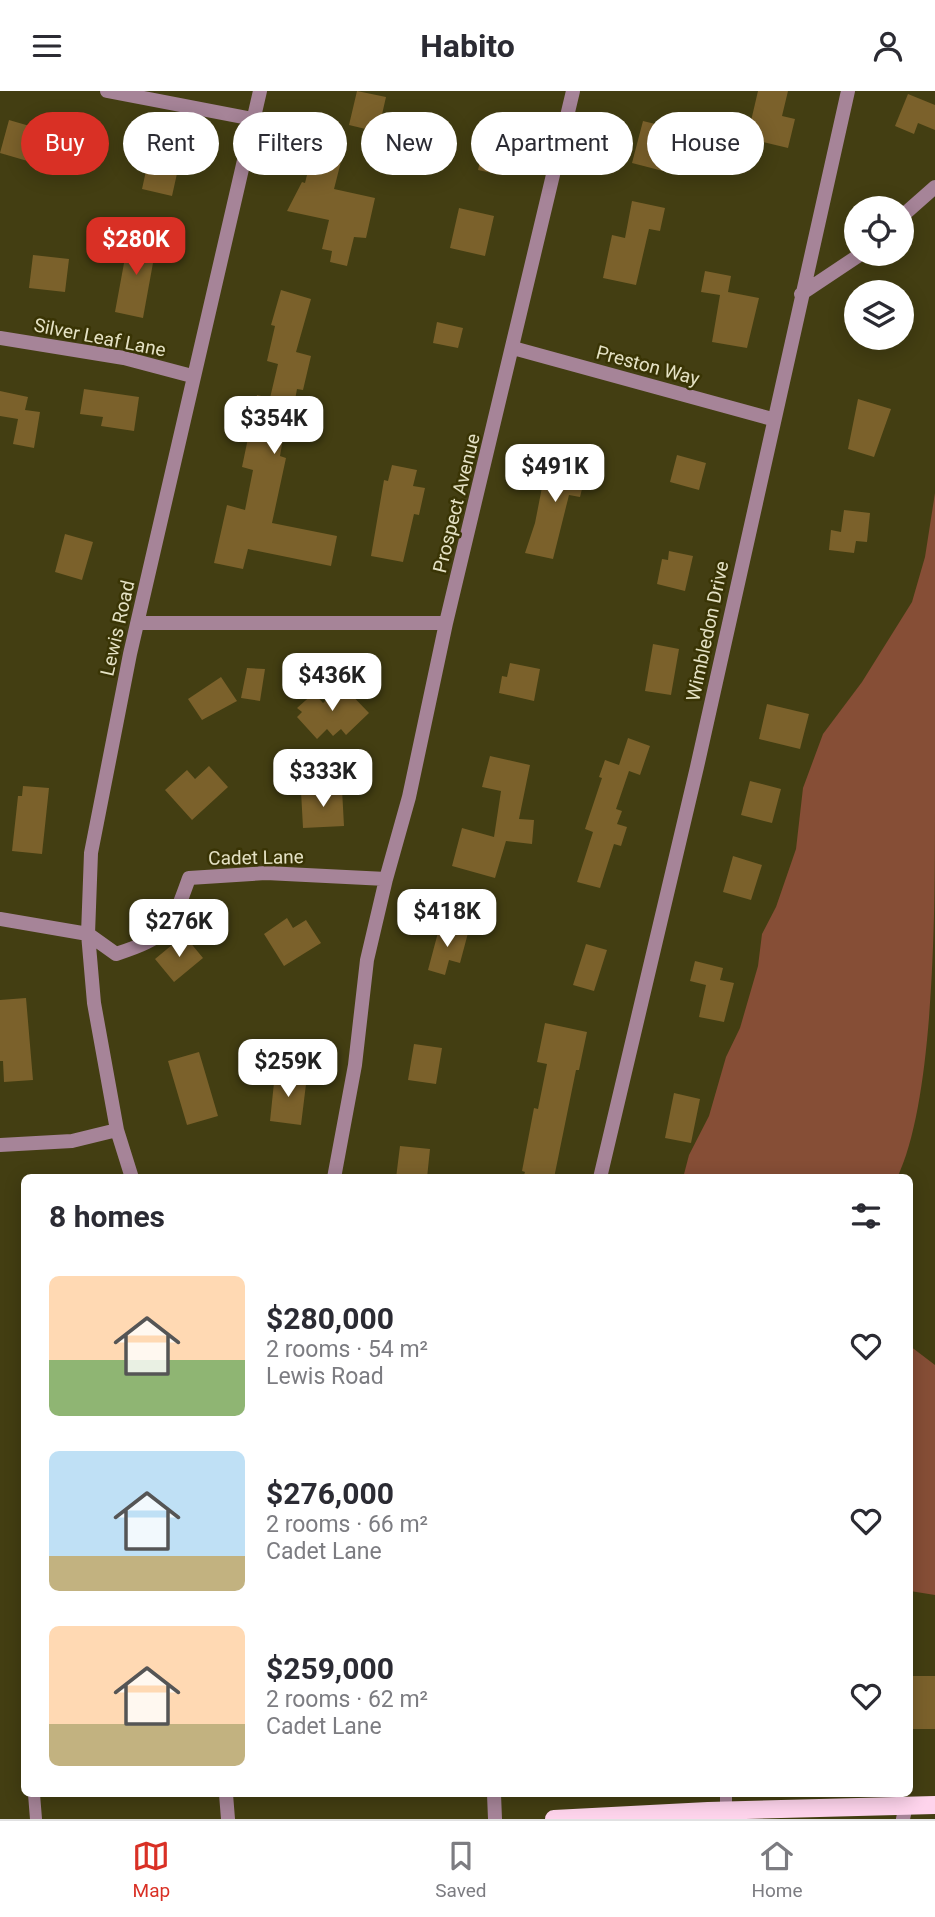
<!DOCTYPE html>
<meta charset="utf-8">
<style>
:root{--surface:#fff;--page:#f7f7f7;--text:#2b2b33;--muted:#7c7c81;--line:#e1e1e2;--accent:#d93025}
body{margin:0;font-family:Roboto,sans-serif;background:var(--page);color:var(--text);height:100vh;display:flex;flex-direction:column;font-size:26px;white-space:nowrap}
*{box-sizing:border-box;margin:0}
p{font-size:23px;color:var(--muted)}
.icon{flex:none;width:38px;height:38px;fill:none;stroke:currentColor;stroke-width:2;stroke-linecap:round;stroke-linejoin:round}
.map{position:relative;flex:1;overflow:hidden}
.panel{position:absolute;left:21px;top:1083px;width:892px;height:623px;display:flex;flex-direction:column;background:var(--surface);border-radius:10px;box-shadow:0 4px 18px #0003}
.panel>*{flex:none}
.hud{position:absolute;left:21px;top:21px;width:894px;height:63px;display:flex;gap:14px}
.buttons{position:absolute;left:844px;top:105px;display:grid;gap:14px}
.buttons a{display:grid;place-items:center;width:70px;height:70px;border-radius:50%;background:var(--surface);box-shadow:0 4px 18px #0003;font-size:35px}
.price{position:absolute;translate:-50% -60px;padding:0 16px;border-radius:14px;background:#fff;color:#222;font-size:23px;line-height:46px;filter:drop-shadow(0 2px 4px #0008)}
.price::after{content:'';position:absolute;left:50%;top:42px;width:21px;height:16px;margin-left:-10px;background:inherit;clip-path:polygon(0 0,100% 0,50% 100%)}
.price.active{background:var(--accent);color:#fff}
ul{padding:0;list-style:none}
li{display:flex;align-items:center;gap:21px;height:175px;padding:0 28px}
li span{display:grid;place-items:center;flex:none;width:196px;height:140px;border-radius:10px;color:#555}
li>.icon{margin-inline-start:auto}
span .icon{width:84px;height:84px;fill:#fffc;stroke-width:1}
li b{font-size:30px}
h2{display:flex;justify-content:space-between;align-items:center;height:84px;padding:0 28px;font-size:30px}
.chip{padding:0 24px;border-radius:32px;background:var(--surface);box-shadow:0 4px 18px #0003;font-size:24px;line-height:63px}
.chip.active{background:var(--accent);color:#fff}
header{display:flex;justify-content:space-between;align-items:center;height:91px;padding:0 28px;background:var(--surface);font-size:32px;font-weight:700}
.tab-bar{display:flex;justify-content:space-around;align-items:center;height:98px;border-top:2px solid var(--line);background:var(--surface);font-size:19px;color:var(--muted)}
.tab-bar a{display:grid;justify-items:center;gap:4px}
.tab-bar .active{color:var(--accent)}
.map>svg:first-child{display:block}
.green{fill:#864e36}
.building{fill:#7b612b}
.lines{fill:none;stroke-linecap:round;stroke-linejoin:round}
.lane{stroke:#a68498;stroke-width:12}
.street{stroke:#a68498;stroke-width:14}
.primary{stroke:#fed4ec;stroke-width:18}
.labels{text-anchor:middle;stroke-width:5;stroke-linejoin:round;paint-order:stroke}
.street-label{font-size:19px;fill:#e5e2c5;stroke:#393405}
</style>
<header><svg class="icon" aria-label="menu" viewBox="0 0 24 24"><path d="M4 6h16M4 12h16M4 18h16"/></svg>Habito<svg class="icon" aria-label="person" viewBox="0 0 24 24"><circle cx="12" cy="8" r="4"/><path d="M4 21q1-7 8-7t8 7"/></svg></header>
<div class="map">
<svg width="935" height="1728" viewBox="0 0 935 1728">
<rect width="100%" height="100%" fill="#433e12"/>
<path class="green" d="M935 402C935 508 935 614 935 721 935 815 935 1009 897 1087H683L689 1064 709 1025 726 966 740 937 758 875 762 843 776 816 796 758 803 697 823 643 862 591 912 511 925 466Z
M910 1255 935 1274V1504L910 1500Z"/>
<path class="building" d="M357 0 386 6 378 41 349 34Z
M758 0H788L782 25 795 28 788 57 747 47Z
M908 3 935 14V39L918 32 914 43 895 35Z
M9 29 64 45 55 78 0 62Z
M643 30 676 38 663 80 632 72Z
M317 44 346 51 334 98 375 107 366 147 354 146 347 175 330 171 332 160 322 158 329 129 287 120 302 91 305 92Z
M153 48 171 52 168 66 180 69 172 105 142 98Z
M484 54 507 60 502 84 478 79Z
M632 110 665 117 660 140 649 138 636 194 603 187 612 144 625 147Z
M459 117 494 125 485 165 450 157Z
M129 145 157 150 143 227 115 221Z
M33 164 69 168 65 201 29 197Z
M705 180 731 185 728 201 759 207 747 257 712 251 720 204 701 201Z
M281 199 311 208 296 261 311 265 303 299 297 298 291 331 286 330 280 365 286 367 272 432 337 445 331 475 248 458 243 478 214 472 227 414 245 419 253 379 242 376 257 304 270 307 278 273 267 270 275 235 271 234Z
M437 231 463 237 458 257 433 252Z
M84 298 139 306 134 340 101 335 103 326 80 323Z
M0 300 28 306 25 319 40 321 34 357 13 353 18 328 0 325Z
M858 308 891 318 874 366 848 358Z
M677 364 706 372 699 399 670 391Z
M548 366 588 374 580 406 569 404 553 468 525 462 535 432Z
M392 374 417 379 413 395 425 397 419 424 414 423 403 471 371 465 384 389 388 390Z
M844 419 870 422 867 451 856 450 854 462 829 459 831 439 841 441Z
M65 443 93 451 82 489 55 481Z
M669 460 693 465 685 500 657 493 662 468 668 469Z
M653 553 679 558 671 604 645 600Z
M510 572 540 578 534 610 499 602 502 585 507 586Z
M247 577 265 578 260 610 241 607Z
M221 586 237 610 202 629 188 608Z
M342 594 369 622 346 644 341 638 333 645 327 638 317 648 297 626 302 621 297 617 314 602 323 612Z
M767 613 809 623 800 658 759 648Z
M628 647 650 655 640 684 629 680 616 718 622 720 617 733 627 736 621 755 614 753 600 797 577 791 593 741 585 738 602 687 599 686 605 669 619 674Z
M490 665 530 674 519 728 534 729 532 753 506 750 495 787 452 775 462 737 494 746 501 700 482 696Z
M209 675 228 696 192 729 165 699 187 679 195 688Z
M750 690 781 698 772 732 741 724Z
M23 695 49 697 42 763 12 760 18 705H22Z
M342 698 344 735 303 737 301 700Z
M733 765 762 774 751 809 723 801Z
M287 827 293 837 306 829 321 852 284 875 264 843Z
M440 834 468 842 460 872 449 869 445 884 428 879Z
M184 844 203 867 174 891 155 868Z
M586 853 607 859 594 900 573 894Z
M695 870 723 877 720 889 734 892 724 931 699 926 706 894 690 890Z
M26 907 33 989 4 991 3 970H0V909Z
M545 932 587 941 579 979H576L554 1087H523L525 1081 522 1080 534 1017 538 1018 547 973 537 971Z
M414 953 442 957 436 993 408 989Z
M199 961 218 1025 187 1034 168 970Z
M275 982 307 985 301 1034 270 1030Z
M674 1002 700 1008 691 1052 665 1047Z
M400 1055 430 1058 427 1087H396Z
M910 1585H935V1638H910Z"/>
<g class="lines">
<path class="lane" d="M34 1703 36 1728
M726 1719V1703"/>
<path class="street" d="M107 0 253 28
M901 126 935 96
M801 203 861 163
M0 247 124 267 192 285
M513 257 772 328
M137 532H446L573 0
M0 828 88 843 116 863C169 846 171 837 189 787L266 782 386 788 409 706 446 532
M0 1054 72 1050 117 1039
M132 1087 117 1039 94 912 88 843 91 762 130 563 260 0
M334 1087 355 974 367 869 386 788
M600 1087 697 676 848 0
M226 1703 228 1728
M494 1703 495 1728
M903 1728 906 1714"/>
<path class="primary" d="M554 1728 708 1720 935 1714"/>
</g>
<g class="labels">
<g class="street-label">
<text transform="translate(100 246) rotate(11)" y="7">Silver Leaf Lane</text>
<text transform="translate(648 274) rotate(15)" y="7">Preston Way</text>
<text transform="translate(456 412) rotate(-76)" y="7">Prospect Avenue</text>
<text transform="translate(117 537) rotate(-77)" y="7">Lewis Road</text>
<text transform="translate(707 540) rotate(-78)" y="7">Wimbledon Drive</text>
<text transform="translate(256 766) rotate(-1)" y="7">Cadet Lane</text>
</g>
</g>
</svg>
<div class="buttons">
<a><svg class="icon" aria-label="locate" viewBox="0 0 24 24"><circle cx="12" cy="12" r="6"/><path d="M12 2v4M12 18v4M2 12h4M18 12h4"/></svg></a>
<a><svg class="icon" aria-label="layers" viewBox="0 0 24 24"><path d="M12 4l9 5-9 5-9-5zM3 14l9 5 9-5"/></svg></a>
</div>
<b class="price active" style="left:136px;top:186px">$280K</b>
<b class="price" style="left:274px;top:365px">$354K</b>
<b class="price" style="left:555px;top:413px">$491K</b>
<b class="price" style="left:332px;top:622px">$436K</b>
<b class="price" style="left:323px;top:718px">$333K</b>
<b class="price" style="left:447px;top:858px">$418K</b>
<b class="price" style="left:179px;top:868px">$276K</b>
<b class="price" style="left:288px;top:1008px">$259K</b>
<div class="hud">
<a class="chip active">Buy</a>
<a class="chip">Rent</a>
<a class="chip">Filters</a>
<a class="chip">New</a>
<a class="chip">Apartment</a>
<a class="chip">House</a>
</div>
<section class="panel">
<h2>8 homes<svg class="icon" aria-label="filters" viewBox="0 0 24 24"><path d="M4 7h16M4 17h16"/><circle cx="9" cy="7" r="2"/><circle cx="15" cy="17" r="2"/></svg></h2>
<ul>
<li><span style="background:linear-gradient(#ffd9b3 60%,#8fb573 0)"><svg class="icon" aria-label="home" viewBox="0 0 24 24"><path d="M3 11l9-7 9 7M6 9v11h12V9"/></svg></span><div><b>$280,000</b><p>2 rooms · 54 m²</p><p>Lewis Road</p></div><svg class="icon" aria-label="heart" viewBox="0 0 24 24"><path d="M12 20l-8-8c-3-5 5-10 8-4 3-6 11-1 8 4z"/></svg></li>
<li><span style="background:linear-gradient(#bfe0f5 75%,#c2b280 0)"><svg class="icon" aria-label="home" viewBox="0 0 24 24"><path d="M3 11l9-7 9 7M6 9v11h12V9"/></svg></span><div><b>$276,000</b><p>2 rooms · 66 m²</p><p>Cadet Lane</p></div><svg class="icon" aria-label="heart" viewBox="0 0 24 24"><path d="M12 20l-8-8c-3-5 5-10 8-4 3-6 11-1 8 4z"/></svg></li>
<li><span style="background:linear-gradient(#ffd9b3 70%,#c2b280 0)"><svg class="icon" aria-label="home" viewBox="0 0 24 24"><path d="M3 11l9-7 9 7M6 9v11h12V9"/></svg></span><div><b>$259,000</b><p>2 rooms · 62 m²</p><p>Cadet Lane</p></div><svg class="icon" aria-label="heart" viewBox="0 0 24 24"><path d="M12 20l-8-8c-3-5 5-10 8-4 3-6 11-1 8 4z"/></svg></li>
</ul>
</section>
</div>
<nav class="tab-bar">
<a class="active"><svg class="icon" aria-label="map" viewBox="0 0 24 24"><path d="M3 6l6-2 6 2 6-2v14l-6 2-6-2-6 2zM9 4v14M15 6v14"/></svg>Map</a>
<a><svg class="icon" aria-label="saved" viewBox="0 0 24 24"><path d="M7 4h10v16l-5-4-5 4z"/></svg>Saved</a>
<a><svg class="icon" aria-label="home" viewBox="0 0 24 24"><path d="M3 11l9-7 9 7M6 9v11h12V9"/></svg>Home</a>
</nav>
